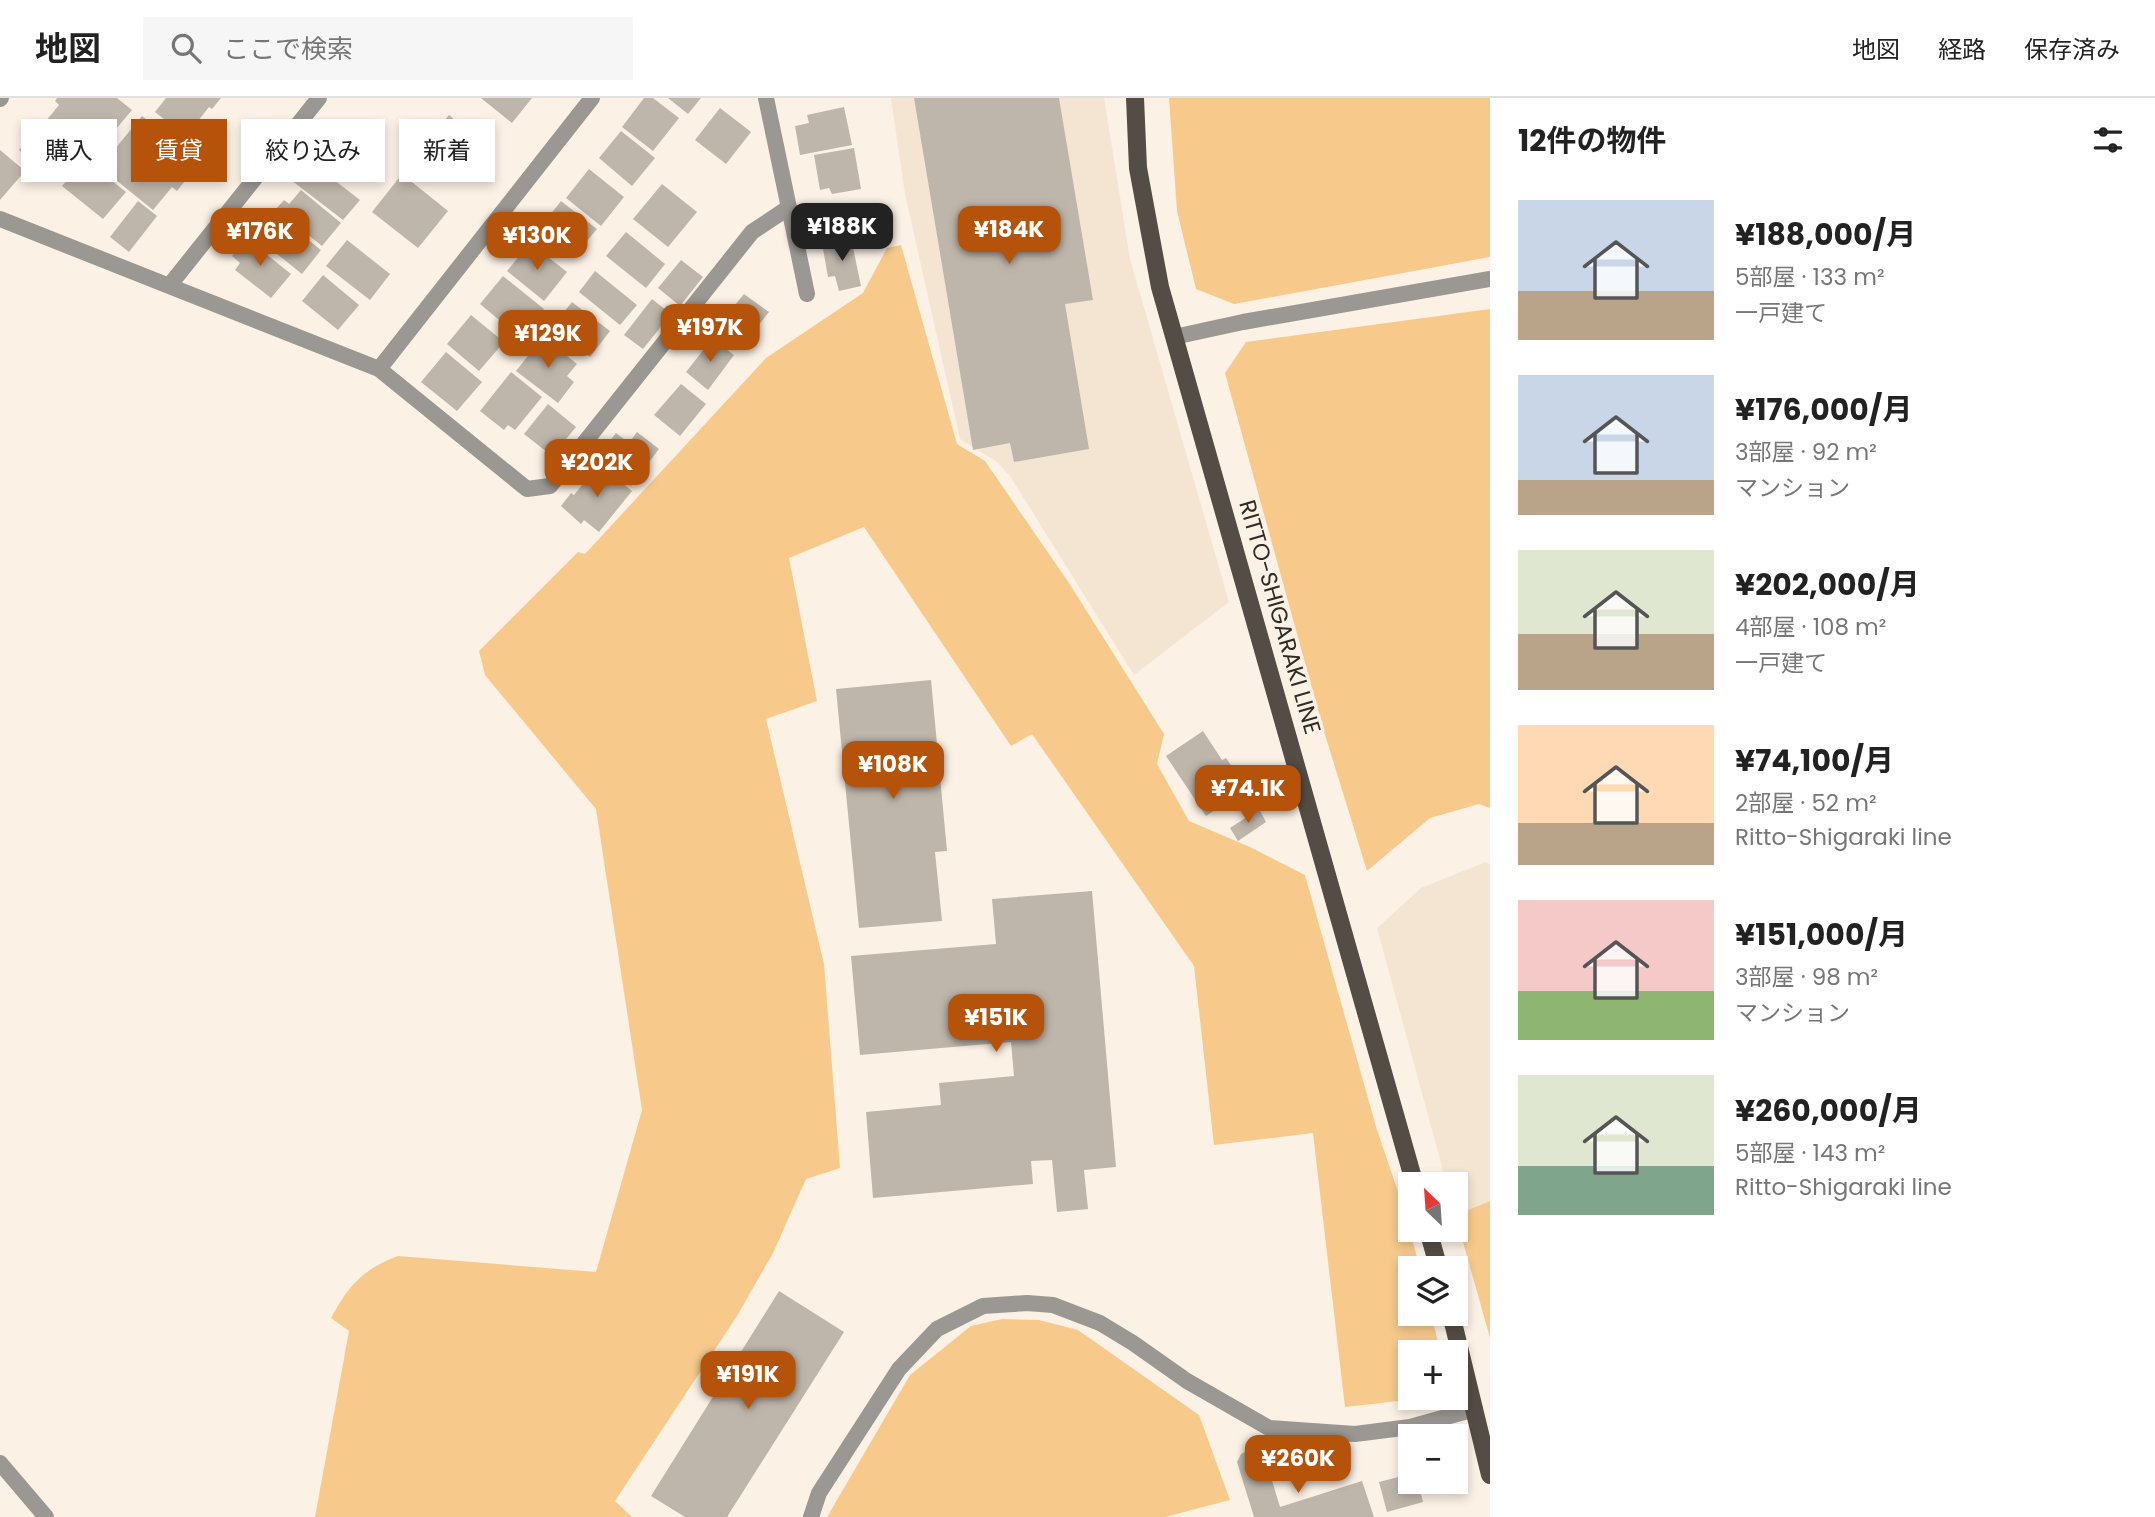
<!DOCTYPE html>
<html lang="ja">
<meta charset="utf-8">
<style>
:root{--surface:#fff;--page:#f6f6f6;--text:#222;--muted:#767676;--line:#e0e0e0;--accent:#b45309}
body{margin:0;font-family:Poppins,"Noto Sans JP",sans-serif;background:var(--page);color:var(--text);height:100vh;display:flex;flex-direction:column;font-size:26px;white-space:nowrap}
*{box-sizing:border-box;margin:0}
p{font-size:23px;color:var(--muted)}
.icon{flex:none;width:38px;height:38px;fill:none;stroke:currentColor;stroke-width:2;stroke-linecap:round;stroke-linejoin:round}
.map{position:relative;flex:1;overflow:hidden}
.details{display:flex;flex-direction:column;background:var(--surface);width:665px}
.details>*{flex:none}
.guide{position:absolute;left:21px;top:21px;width:665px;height:63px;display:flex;gap:14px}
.needle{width:46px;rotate:335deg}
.buttons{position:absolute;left:1398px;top:1074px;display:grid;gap:14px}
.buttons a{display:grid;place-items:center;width:70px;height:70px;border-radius:0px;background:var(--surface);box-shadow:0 4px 10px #0003;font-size:35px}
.price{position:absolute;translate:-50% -60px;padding:0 16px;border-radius:14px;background:var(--accent);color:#fff;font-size:23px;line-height:46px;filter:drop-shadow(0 2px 4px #0008)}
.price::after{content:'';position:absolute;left:50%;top:42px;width:21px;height:16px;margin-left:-10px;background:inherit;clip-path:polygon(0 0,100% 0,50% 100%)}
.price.selected{background:#222;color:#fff}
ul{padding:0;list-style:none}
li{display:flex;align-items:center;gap:21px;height:175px;padding:0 28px}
li span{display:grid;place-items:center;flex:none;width:196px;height:140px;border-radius:0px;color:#555}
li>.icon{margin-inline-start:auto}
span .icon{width:84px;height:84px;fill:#fffc;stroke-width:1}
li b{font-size:30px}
h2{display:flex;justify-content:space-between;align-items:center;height:84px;padding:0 28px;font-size:30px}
.chip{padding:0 24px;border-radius:0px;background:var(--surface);box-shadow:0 4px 10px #0003;font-size:24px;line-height:63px}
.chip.selected{background:var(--accent);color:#fff}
header{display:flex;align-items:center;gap:42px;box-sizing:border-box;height:98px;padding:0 35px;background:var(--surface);border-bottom:2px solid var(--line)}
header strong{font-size:33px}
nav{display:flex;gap:38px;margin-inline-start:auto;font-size:24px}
.search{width:490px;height:63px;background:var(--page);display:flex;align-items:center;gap:18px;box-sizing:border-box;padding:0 24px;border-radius:0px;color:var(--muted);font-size:26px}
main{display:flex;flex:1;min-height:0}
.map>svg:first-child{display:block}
.built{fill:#f3e5d2}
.green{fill:#f7ca8c}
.building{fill:#bfb6ab}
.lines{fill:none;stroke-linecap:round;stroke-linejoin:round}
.service{stroke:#9b9792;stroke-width:16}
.primary{stroke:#544d45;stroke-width:18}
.labels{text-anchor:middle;stroke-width:7;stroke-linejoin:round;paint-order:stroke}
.street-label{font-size:23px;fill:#2f2c27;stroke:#fbf1e5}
</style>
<header>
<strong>地図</strong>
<div class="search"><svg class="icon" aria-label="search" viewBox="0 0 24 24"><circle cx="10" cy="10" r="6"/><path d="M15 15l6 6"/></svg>ここで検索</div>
<nav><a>地図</a><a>経路</a><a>保存済み</a></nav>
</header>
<main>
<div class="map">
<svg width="1490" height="1419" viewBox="0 0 1490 1419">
<rect width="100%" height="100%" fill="#fbf1e5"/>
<path class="built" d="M891 0H1104L1130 161 1229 504 1134 577 1010 378 997 364 960 341 905 96Z
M1486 764 1490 767V1103L1456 1117V1087H1447L1377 830 1421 790Z"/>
<path class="green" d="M1169 0H1490V159L1234 206 1196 191 1177 113Z
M901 147 957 346 985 363 1069 485 1164 636 1157 666 1189 723 1250 749 1305 777 1377 1032 1406 1117 1420 1171H1410V1216H1431L1441 1255H1410V1300H1425L1345 1309 1313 1035 1214 1047 1194 868 1032 636 1011 648 864 429 789 460 817 603 766 621 824 866 840 1070 806 1081 773 1155 737 1218 615 1403 632 1419H315L349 1233 331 1220C348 1188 363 1171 398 1158L596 1174 642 1012 596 711 485 577 479 553 578 454 585 456 766 260 863 195 887 150Z
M1490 211V710L1479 706 1430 720 1367 773 1323 630 1225 275 1246 244Z
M1490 1103V1240L1456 1119V1117Z
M1002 1221 1039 1222 1078 1232 1199 1317 1230 1402 1165 1419H827L910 1277 971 1228Z"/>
<path class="building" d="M57 0H117L132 12 111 37 107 35 88 58 45 24 59 7 55 3Z
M166 0H221L212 11 209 9 186 38 155 14Z
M481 0H532L512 25Z
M644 0H653L679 20 653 53 622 29Z
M668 0H701L688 16Z
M914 0H1059L1093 202 1065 206 1089 351 1014 364 1010 345 973 352Z
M844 9 852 47 800 57 795 28 809 25 807 17Z
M720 10 751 34 726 66 695 42Z
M449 17 483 45 464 70 429 42Z
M142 18 200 64 177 93 172 89 153 112 100 69Z
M39 26 78 57 57 82 19 52Z
M621 33 655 60 632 88 599 60Z
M854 50 861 91 832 96 829 90 820 92 814 57Z
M0 52 25 73 0 102Z
M85 61 126 94 103 121 62 88Z
M307 61 360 102 343 122 291 82Z
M589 71 624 99 601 128 566 100Z
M402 76 448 113 418 150 372 114Z
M662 86 697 114 668 149 633 121Z
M301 92 341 125 322 148 276 111 284 102 289 106Z
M138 103 157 118 129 154 110 139Z
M561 103 597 131 576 156 556 140 554 143 539 131Z
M277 117 321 152 302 176 267 148 272 142 263 134Z
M626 134 665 166 646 190 606 158Z
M246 140 291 176 271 200 235 172 240 165 232 158Z
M851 140 861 188 839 193 835 178 828 179 822 145Z
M347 142 390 176 370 202 326 168Z
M530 145 567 174 544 203 507 173Z
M681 162 703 179 680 208 658 190Z
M595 173 637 207 620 227 579 194Z
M323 177 359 207 338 232 302 203Z
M503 178 544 211 521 240 480 206Z
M744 196 769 214 741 249 716 230Z
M652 201 671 216 643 251 624 237Z
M572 204 610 233 590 259 552 229Z
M471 217 504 244 479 273 447 246Z
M543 239 577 266 567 278 574 284 558 305 516 273Z
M712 241 734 257 708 292 686 274Z
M446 254 482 284 457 313 421 284Z
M511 274 542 299 515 332 508 327 504 332 480 313Z
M681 286 706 306 680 338 654 317Z
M548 306 576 329 552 358 524 336Z
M637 334 659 351 631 388 596 361 616 335 629 345Z
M599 366 632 393 599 434 584 422 581 426 561 408 571 395 574 397Z
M931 582 947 753 935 754 942 823 859 830 836 591Z
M1203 633 1222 662 1226 660 1237 676 1232 678 1242 694 1206 718 1166 658Z
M1259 711 1266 724 1238 743 1230 730Z
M1092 793 1116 1069 1084 1072 1088 1111 1057 1114 1052 1062 1031 1063 1033 1086 873 1100 866 1014 941 1007 939 985 1014 978 1011 944 860 957 851 858 996 846 992 801Z
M779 1193 844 1234 727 1419H685L651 1398Z
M1253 1350 1264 1356 1280 1409 1362 1383 1374 1419H1254L1237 1364 1241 1356Z
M1410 1376V1384H1418L1423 1404 1387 1414 1379 1384Z"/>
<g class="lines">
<path class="service" d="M766 0 807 196
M0 1 1 0
M0 121 379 271 527 391 550 388 752 134 788 110
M169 188 319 0
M1174 239 1243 224 1490 181
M379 271 592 0
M0 1365 46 1419
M811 1419 819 1395 899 1271 937 1231 983 1208 1027 1205 1053 1207 1100 1225 1133 1245 1187 1283 1269 1330 1355 1336 1410 1329 1475 1311"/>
<path class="primary" d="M1135 0 1138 70 1160 189 1415 1087
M1428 1132 1439 1171
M1451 1216 1490 1377"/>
</g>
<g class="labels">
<g class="street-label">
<text transform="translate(1280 519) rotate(74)" y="8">RITTO-SHIGARAKI LINE</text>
</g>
</g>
</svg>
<div class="buttons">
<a><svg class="needle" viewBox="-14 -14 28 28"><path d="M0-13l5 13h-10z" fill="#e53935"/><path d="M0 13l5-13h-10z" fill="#767676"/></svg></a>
<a><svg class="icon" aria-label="layers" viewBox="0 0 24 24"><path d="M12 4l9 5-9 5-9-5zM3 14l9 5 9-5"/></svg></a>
<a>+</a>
<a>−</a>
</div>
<b class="price selected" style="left:842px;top:165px">¥188K</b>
<b class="price" style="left:1009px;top:168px">¥184K</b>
<b class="price" style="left:260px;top:170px">¥176K</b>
<b class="price" style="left:537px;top:174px">¥130K</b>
<b class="price" style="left:710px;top:266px">¥197K</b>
<b class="price" style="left:548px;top:272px">¥129K</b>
<b class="price" style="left:597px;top:401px">¥202K</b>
<b class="price" style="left:893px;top:703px">¥108K</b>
<b class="price" style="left:1248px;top:727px">¥74.1K</b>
<b class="price" style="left:996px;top:956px">¥151K</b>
<b class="price" style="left:748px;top:1313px">¥191K</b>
<b class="price" style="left:1298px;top:1397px">¥260K</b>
<div class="guide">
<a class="chip">購入</a>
<a class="chip selected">賃貸</a>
<a class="chip">絞り込み</a>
<a class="chip">新着</a>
</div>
</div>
<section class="details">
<h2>12件の物件<svg class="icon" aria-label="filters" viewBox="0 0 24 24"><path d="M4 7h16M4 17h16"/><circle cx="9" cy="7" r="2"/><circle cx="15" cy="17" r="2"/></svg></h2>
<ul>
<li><span style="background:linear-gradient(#c9d6e8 65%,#b9a48a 0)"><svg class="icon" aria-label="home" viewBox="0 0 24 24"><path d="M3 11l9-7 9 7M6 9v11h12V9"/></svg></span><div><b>¥188,000/月</b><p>5部屋 · 133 m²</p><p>一戸建て</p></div></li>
<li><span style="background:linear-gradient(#c9d6e8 75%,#b9a48a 0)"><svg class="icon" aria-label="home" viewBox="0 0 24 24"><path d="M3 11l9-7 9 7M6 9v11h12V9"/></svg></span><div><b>¥176,000/月</b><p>3部屋 · 92 m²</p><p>マンション</p></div></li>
<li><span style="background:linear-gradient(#dfe7d0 60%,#b9a48a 0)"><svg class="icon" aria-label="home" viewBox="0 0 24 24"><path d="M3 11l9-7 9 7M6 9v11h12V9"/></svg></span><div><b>¥202,000/月</b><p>4部屋 · 108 m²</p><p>一戸建て</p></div></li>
<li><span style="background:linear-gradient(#ffd9b3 70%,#b9a48a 0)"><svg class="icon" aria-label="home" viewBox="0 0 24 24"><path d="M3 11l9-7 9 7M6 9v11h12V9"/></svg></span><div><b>¥74,100/月</b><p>2部屋 · 52 m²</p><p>Ritto-Shigaraki line</p></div></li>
<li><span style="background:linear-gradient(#f6c9c9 65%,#8fb573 0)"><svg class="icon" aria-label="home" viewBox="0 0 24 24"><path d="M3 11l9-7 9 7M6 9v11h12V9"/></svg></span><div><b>¥151,000/月</b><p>3部屋 · 98 m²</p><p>マンション</p></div></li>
<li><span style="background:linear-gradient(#dfe7d0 65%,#7fa58c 0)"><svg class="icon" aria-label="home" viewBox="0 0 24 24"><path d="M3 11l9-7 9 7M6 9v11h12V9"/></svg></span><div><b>¥260,000/月</b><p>5部屋 · 143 m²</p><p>Ritto-Shigaraki line</p></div></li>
</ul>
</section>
</main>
